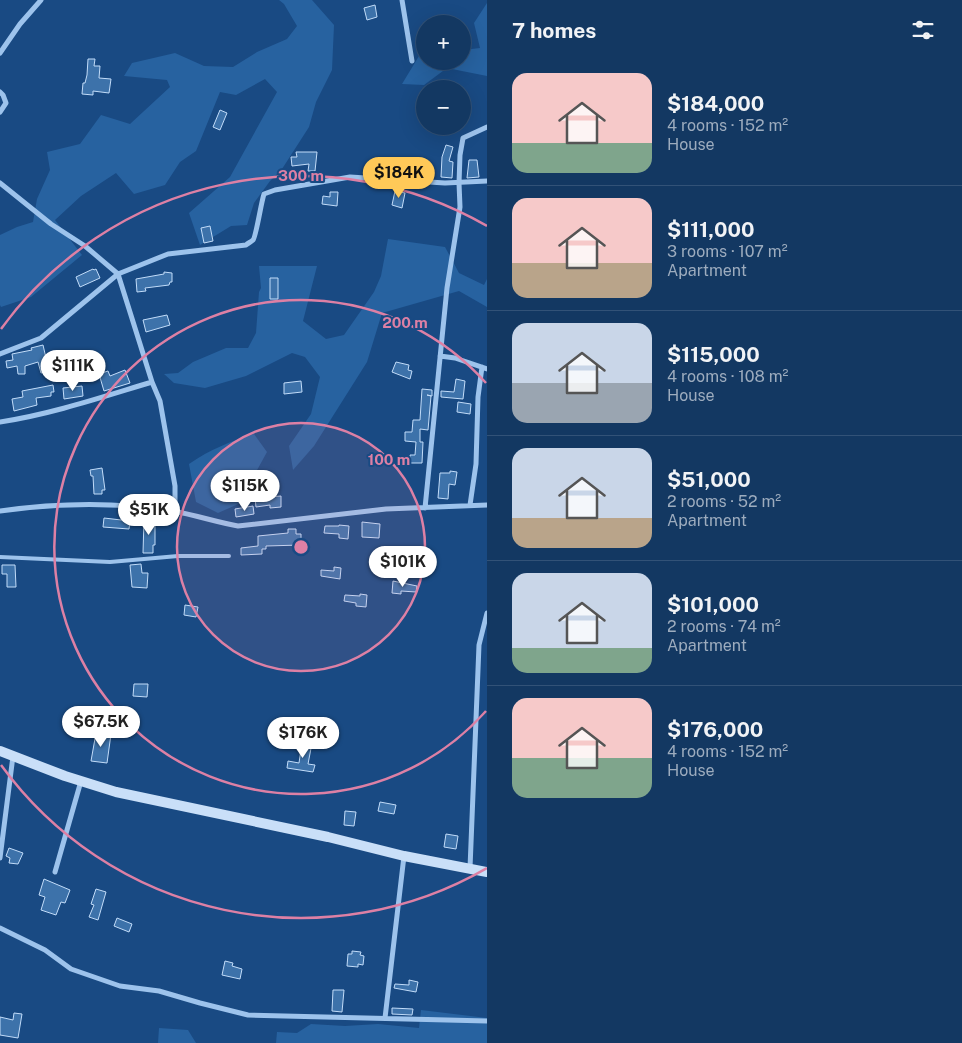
<!DOCTYPE html>
<meta charset="utf-8">
<style>
:root{--surface:#133862;--page:#1c3f68;--text:#f1f3f6;--muted:#9dacbe;--line:#325277;--accent:#ffc958}
body{margin:0;font-family:"Public Sans",sans-serif;background:var(--page);color:var(--text);height:100vh;display:flex;flex-direction:column;font-size:19px;white-space:nowrap}
*{box-sizing:border-box;margin:0}
p{font-size:16px;color:var(--muted)}
.icon{flex:none;width:28px;height:28px;fill:none;stroke:currentColor;stroke-width:2;stroke-linecap:round;stroke-linejoin:round}
.map{position:relative;flex:1;overflow:hidden}
.details{display:flex;flex-direction:column;background:var(--surface);width:475px}
.details>*{flex:none}
.controls{position:absolute;left:416px;top:15px;display:grid;gap:10px}
.controls a{display:grid;place-items:center;width:55px;height:55px;border-radius:50%;background:var(--surface);box-shadow:0 5px 20px #0002,0 0 0 1px var(--line);font-size:25px}
.price{position:absolute;translate:-50% -42px;padding:0 11px;border-radius:18px;background:#fff;color:#222;font-size:16px;line-height:32px;filter:drop-shadow(0 1px 2px #0008)}
.price::after{content:'';position:absolute;left:50%;top:30px;width:15px;height:11px;margin-left:-8px;background:inherit;clip-path:polygon(0 0,100% 0,50% 100%)}
.price.selected{background:var(--accent);color:#111}
ul{padding:0;list-style:none}
li{display:flex;align-items:center;gap:15px;height:125px;padding:0 25px}
li+li{border-top:1px solid var(--line)}
li span{display:grid;place-items:center;flex:none;width:140px;height:100px;border-radius:15px;color:#555}
li>.icon{margin-inline-start:auto}
span .icon{width:60px;height:60px;fill:#fffc;stroke-width:1}
li b{font-size:21px}
h2{display:flex;justify-content:space-between;align-items:center;height:60px;padding:0 25px;font-size:21px}
main{display:flex;flex:1;min-height:0}
.map>svg:first-child{display:block}
.green{fill:#2762a0}
.building{fill:#3d72aa;stroke:#c2dcf9}
.lines{fill:none;stroke-linecap:round;stroke-linejoin:round}
.lane{stroke:#9dc3ec;stroke-width:4}
.street{stroke:#9dc3ec;stroke-width:5}
.secondary{stroke:#c9dff8;stroke-width:10}
.ring{fill:none;stroke:#dd80a5;stroke-width:2.5}
.centre{fill:#dd80a5;stroke:#194a83;stroke-width:2.5}
.ring-label{font-size:15px;text-anchor:middle;font-weight:bold;fill:#dd80a5;stroke:#194a83;stroke-width:4;stroke-linejoin:round;paint-order:stroke}
</style>
<main>
<div class="map">
<svg width="487" height="1043" viewBox="0 0 487 1043">
<rect width="100%" height="100%" fill="#194a83"/>
<path class="green" d="M279 0H312L334 25 332 70 316 102 309 127 282 169 270 181 254 203 247 225 231 226 200 245 189 213 230 177 277 92 265 79 236 95 220 92 196 151 180 162 165 185 134 194 116 173 81 196 55 220 82 255 31 297 1 307 0 305V235L17 227 33 222 37 199 50 170 47 152 80 144 101 115 130 124 170 87 167 80 124 76 132 63 175 53 204 66 233 67 257 52 287 39 297 26 284 4Z
M487 3V76L447 68 424 85 402 84 419 56 425 55V61H462L463 50 480 48 474 23Z
M388 239 445 247 459 273 484 285 487 279V307L459 291 382 313 367 362 314 446 293 470 289 446 311 414 320 377 305 357 292 353 246 376 205 388 174 383 164 374 178 373 193 362 226 348H248L256 333 259 292 261 288 259 266H317L303 321 326 339 344 335 374 292 381 276Z
M254 434 267 452 256 472 265 478 268 491 218 513 196 502 189 464C211 449 229 442 254 434Z
M421 1010 487 1018V1043H276L277 1032 297 1033 311 1024 345 1026 378 1024 419 1028Z
M159 1028 188 1030 196 1043H158Z"/>
<path class="building" d="M375 5 377 17 367 20 364 8Z
M88 59H95L94 66H100L99 78 111 79 109 93 93 91V95L82 94 83 83H85L87 75Z
M220 110 227 113 220 130 213 127Z
M446 145 453 147 449 161 453 162 452 178 441 177 442 157Z
M296 152H317L315 171H308L309 164 292 166 291 157H297Z
M469 160H477L479 177 467 178Z
M395 191 405 193 402 208 392 205Z
M330 192H338L337 206 322 204 323 196 330 197Z
M210 226 213 241 204 243 201 228Z
M93 269 94 270 96 269 100 278 80 287 76 277Z
M164 272 172 273V282H170L169 285 145 288 146 291 137 292 136 279 164 274Z
M270 278H278V299H270Z
M167 315 170 325 146 332 143 320Z
M43 345 49 371 41 373 38 362 25 366V374H18L17 366 7 368 6 361 13 360 12 354 32 350 31 348Z
M396 362 409 365 408 370 412 371 410 379 392 372Z
M125 370 130 383 104 391 99 374 108 371 110 376Z
M456 379 465 381 463 399 441 397V391L454 392Z
M301 381 302 392 284 394V383Z
M53 385 54 392H51V396L36 398 37 405 14 411 12 399 23 397 22 391Z
M82 386 83 396 64 399 63 388Z
M422 389 432 390V396L427 395 431 396 428 430 420 429V442H423L422 463H410V455H415L416 442 405 441V432H412L413 420H420Z
M458 402 471 404 470 414 457 412Z
M102 468 105 490H102V494H94L93 476H91L90 470Z
M450 471 457 472 455 485 449 484 448 499 438 498 440 473H450Z
M281 496V507L270 508V505L256 507 255 498Z
M253 506 254 514 236 517 235 509Z
M104 518 130 521 129 529 103 527Z
M144 519H155V545H153V553H143Z
M362 522 380 524 379 538 362 537Z
M339 525 349 526 348 539 339 538V534L324 533 325 526H339Z
M288 529H296V534H301V545L266 546V549H262V554L241 555V548L258 546V536L288 533Z
M141 564 142 573H148L147 588 132 587 130 565Z
M2 565H15L16 587H7V574H2Z
M334 567 341 568 340 579 321 576V570L334 571Z
M393 581 417 586 416 592 401 591V594L392 593Z
M360 594 367 595 366 607 356 606V603L344 601 345 595 360 596Z
M185 605 198 607 196 617 184 615Z
M134 684H148L147 697 133 696Z
M291 718 307 721 305 731 289 729Z
M96 733 111 734 107 763 91 761Z
M302 742 312 743 308 764 315 765 313 772 287 768 288 761 299 763Z
M380 802 396 805 394 814 378 811Z
M345 811 356 812 354 826 344 825Z
M446 834 458 836 456 849 444 847Z
M9 848 23 853 18 864 9 863 10 858 6 856Z
M44 879 70 890 65 903 61 902 56 915 41 910 45 897 39 895Z
M96 889 106 892 98 920 89 917 94 905 91 904Z
M117 918 132 924 129 932 114 926Z
M352 951 361 952 360 955 364 956 363 965 358 964V967L347 966 348 954H352Z
M225 961 233 963 232 966 242 969 240 979 222 975Z
M409 980 418 982 416 992 394 988 395 984 409 985Z
M333 990H344L342 1012 332 1011Z
M392 1008 413 1009 412 1015 392 1014Z
M14 1013 22 1014 18 1038 0 1035V1017L13 1020Z"/>
<g class="lines">
<path class="lane" d="M0 557 110 562 178 556H229"/>
<path class="street" d="M402 0 412 61
M0 53 20 24 41 0
M0 92 3 95 6 103 0 112
M0 183 51 224 85 246 118 274 152 382 160 401 175 486V511
M0 354 41 338 118 274 168 254 246 245C248 243 251 242 253 240 256 237 261 203 264 194L275 190 350 177 445 183 487 181
M440 356 455 358 487 369
M0 422C52 414 102 397 152 382
M470 505 476 464 478 397 482 367
M425 508 447 288 460 207 459 183 460 155 463 138 487 127
M0 511C57 503 117 502 173 511 195 515 216 522 238 526L386 509 487 505
M0 858 13 756
M470 868 479 645 487 613
M55 872 81 781
M0 928 45 950 71 969 120 986 159 991 200 1003 248 1015 487 1021
M385 1018 404 856"/>
<path class="secondary" d="M0 751 65 776 116 792 328 837 404 856 487 872"/>
</g>
<circle cx="301" cy="547" r="124" fill="#dd80a5" fill-opacity=".12"/>
<g class="ring">
<circle cx="301" cy="547" r="124"/>
<path d="M486 711A247 247 0 1 1 486 383"/>
<path d="M487 868A371 371 0 0 1 1 765M1 329A371 371 0 0 1 487 226"/>
</g>
<circle cx="301" cy="547" r="8" class="centre"/>
<g class="ring-label">
<text x="301" y="181">300 m</text>
<text x="405" y="328">200 m</text>
<text x="389" y="465">100 m</text>
</g>
</svg>
<div class="controls">
<a>+</a>
<a>−</a>
</div>
<b class="price selected" style="left:399px;top:199px">$184K</b>
<b class="price" style="left:73px;top:392px">$111K</b>
<b class="price" style="left:245px;top:512px">$115K</b>
<b class="price" style="left:149px;top:536px">$51K</b>
<b class="price" style="left:403px;top:588px">$101K</b>
<b class="price" style="left:101px;top:748px">$67.5K</b>
<b class="price" style="left:303px;top:759px">$176K</b>
</div>
<section class="details">
<h2>7 homes<svg class="icon" aria-label="filters" viewBox="0 0 24 24"><path d="M4 7h16M4 17h16"/><circle cx="9" cy="7" r="2"/><circle cx="15" cy="17" r="2"/></svg></h2>
<ul>
<li><span style="background:linear-gradient(#f6c9c9 70%,#7fa58c 0)"><svg class="icon" aria-label="home" viewBox="0 0 24 24"><path d="M3 11l9-7 9 7M6 9v11h12V9"/></svg></span><div><b>$184,000</b><p>4 rooms · 152 m²</p><p>House</p></div></li>
<li><span style="background:linear-gradient(#f6c9c9 65%,#b9a48a 0)"><svg class="icon" aria-label="home" viewBox="0 0 24 24"><path d="M3 11l9-7 9 7M6 9v11h12V9"/></svg></span><div><b>$111,000</b><p>3 rooms · 107 m²</p><p>Apartment</p></div></li>
<li><span style="background:linear-gradient(#c9d6e8 60%,#9aa5b1 0)"><svg class="icon" aria-label="home" viewBox="0 0 24 24"><path d="M3 11l9-7 9 7M6 9v11h12V9"/></svg></span><div><b>$115,000</b><p>4 rooms · 108 m²</p><p>House</p></div></li>
<li><span style="background:linear-gradient(#c9d6e8 70%,#b9a48a 0)"><svg class="icon" aria-label="home" viewBox="0 0 24 24"><path d="M3 11l9-7 9 7M6 9v11h12V9"/></svg></span><div><b>$51,000</b><p>2 rooms · 52 m²</p><p>Apartment</p></div></li>
<li><span style="background:linear-gradient(#c9d6e8 75%,#7fa58c 0)"><svg class="icon" aria-label="home" viewBox="0 0 24 24"><path d="M3 11l9-7 9 7M6 9v11h12V9"/></svg></span><div><b>$101,000</b><p>2 rooms · 74 m²</p><p>Apartment</p></div></li>
<li><span style="background:linear-gradient(#f6c9c9 60%,#7fa58c 0)"><svg class="icon" aria-label="home" viewBox="0 0 24 24"><path d="M3 11l9-7 9 7M6 9v11h12V9"/></svg></span><div><b>$176,000</b><p>4 rooms · 152 m²</p><p>House</p></div></li>
</ul>
</section>
</main>
